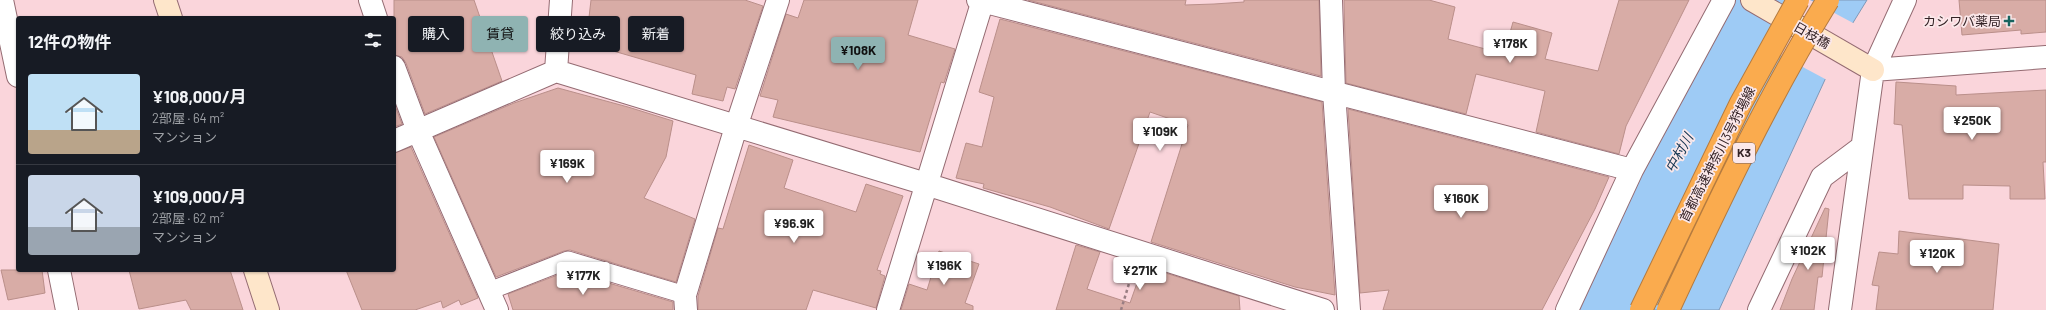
<!DOCTYPE html>
<html lang="ja">
<meta charset="utf-8">
<style>
:root{--surface:#171b24;--page:#242831;--text:#f1f3f6;--muted:#9ea1a6;--line:#363941;--accent:#8fb3b2}
body{margin:0;font-family:Barlow,"Noto Sans JP",sans-serif;background:var(--page);color:var(--text);height:100vh;display:flex;flex-direction:column;font-size:15px;white-space:nowrap}
*{box-sizing:border-box;margin:0}
p{font-size:13px;color:var(--muted)}
.icon{flex:none;width:22px;height:22px;fill:none;stroke:currentColor;stroke-width:2;stroke-linecap:round;stroke-linejoin:round}
.map{position:relative;flex:1;overflow:hidden}
.details{position:absolute;left:16px;top:16px;width:380px;height:256px;display:flex;flex-direction:column;background:var(--surface);border-radius:4px;box-shadow:0 1px 3px #0004}
.details>*{flex:none}
.banner{position:absolute;left:408px;top:16px;width:380px;height:36px;display:flex;gap:8px}
.price{position:absolute;translate:-50% -34px;padding:0 9px;border-radius:4px;background:#fff;color:#222;font-size:13px;line-height:26px;filter:drop-shadow(0 1px 2px #0008)}
.price::after{content:'';position:absolute;left:50%;top:24px;width:12px;height:9px;margin-left:-6px;background:inherit;clip-path:polygon(0 0,100% 0,50% 100%)}
.price.selected{background:var(--accent);color:#111}
ul{padding:0;list-style:none}
li{display:flex;align-items:center;gap:12px;height:100px;padding:0 12px}
li+li{border-top:1px solid var(--line)}
li span{display:grid;place-items:center;flex:none;width:112px;height:80px;border-radius:4px;color:#555}
li>.icon{margin-inline-start:auto}
span .icon{width:48px;height:48px;fill:#fffc;stroke-width:1}
li b{font-size:17px}
h2{display:flex;justify-content:space-between;align-items:center;height:48px;padding:0 12px;font-size:17px}
.chip{padding:0 14px;border-radius:4px;background:var(--surface);box-shadow:0 1px 3px #0004;font-size:14px;line-height:36px}
.chip.selected{background:var(--accent);color:#111}
.map>svg:first-child{display:block}
.water{fill:#9ecbf5;stroke:#7e98b7}
.pier{fill:#fad5db}
.lines{fill:none;stroke-linecap:round;stroke-linejoin:round}
.river{stroke:#9ecbf5;stroke-width:54}
.building{fill:#d8aca6;stroke:#ba8f8a}
.lane-casing{stroke:#946b72;stroke-width:19}
.street-casing{stroke:#946b72;stroke-width:24}
.secondary-casing{stroke:#946b72;stroke-width:24}
.path{stroke:#997e83;stroke-width:2.5;stroke-dasharray:3 3;stroke-linecap:butt}
.lane{stroke:#fff;stroke-width:17}
.street{stroke:#fff;stroke-width:22}
.secondary{stroke:#fee6ca;stroke-width:22}
.highway-bridge-casing{stroke:#b47b40;stroke-width:24;stroke-linecap:butt}
.highway-bridge{stroke:#faab4e;stroke-width:22}
.poi-dot{fill:#17645e;stroke:#fbe8ea;stroke-width:1.5}
.labels{text-anchor:middle;stroke-width:3.5;stroke-linejoin:round;paint-order:stroke}
.shield{fill:#fbe8ea;stroke:#6f5d60;stroke-width:1}
.shield-label{font-size:12px;font-weight:bold;fill:#332225}
.poi-label{font-size:13px;fill:#332225;stroke:#fbe8ea;text-anchor:end}
.street-label{font-size:13px;fill:#332225;stroke:#fbe8ea}
.water-label{font-size:14px;font-style:italic;fill:#153652;stroke:#fbe8ea}
</style>
<div class="map">
<svg width="2046" height="310" viewBox="0 0 2046 310">
<rect width="100%" height="100%" fill="#fad5db"/>
<path class="water" d="M1775 0H1867L1846 34 1719 310H1619L1721 101Z"/>
<path class="pier" d="M1773 0H1810L1855 24 1827 80 1752 40Z"/>
<g class="lines">
<path class="river" d="M1603 310 1649 206 1764 0"/>
</g>
<path class="building" d="M394 0H474L502 81 425 114 406 63 402 57 394 55Z
M591 0H745L763 6 735 89 727 87 723 101 692 94 696 75 603 48 588 26Z
M804 0H918L908 35 955 49 944 83 941 82 920 152 773 117 778 100 760 96 786 14 798 18Z
M1028 0H1186L1185 5 1214 4 1244 2V0H1319L1321 76Z
M1344 0H1429L1455 7 1448 39 1504 54 1513 22 1552 33 1545 59 1598 71 1619 0H1689L1626 126 1619 154 1536 132 1545 91 1476 74 1466 114 1346 83Z
M1959 0H2046V32L2021 34V30L1962 35Z
M1000 19 1322 102 1335 295 1295 287 1151 242 1188 125 1150 112 1109 229 1050 207 983 188 984 184 956 178 966 143 982 147 994 97 979 92Z
M1896 82 1956 86V95L2046 90V162H2043L2045 199H2010V186L1963 185V199H1909L1902 125 1894 124Z
M558 88 628 107 673 121 666 157 644 198 695 219 676 282 570 250 564 251 496 277 434 137 514 103Z
M394 103 402 124 394 127Z
M1348 109 1609 177 1595 209 1542 310H1383L1389 290 1360 293Z
M749 145 793 160 784 188 856 212 866 184 903 196 877 270 881 271 880 274 885 276 876 308 813 290 806 310H698V296L718 228 723 229Z
M411 147 478 298 461 305 459 300 443 308 441 301 415 310H362L346 270H394V153Z
M1825 208 1829 209 1822 277H1818L1814 310H1780L1792 279Z
M1899 231 1999 244 1993 310H1876L1879 286 1872 285 1879 252 1898 254Z
M1076 245 1100 252 1087 289 1130 303 1143 266 1239 296 1240 310H1056Z
M939 251 979 264 965 303 973 306V310H901L909 284 927 290Z
M1 270H42L45 293 8 300Z
M129 270H230L243 310H191L186 300 139 309Z
M568 271 673 302V310H513L508 294Z"/>
<g class="lines">
<g class="lane-casing">
<path id="lane" d="M489 291 568 260 685 295"/>
</g>
<g class="street-casing">
<path id="street" d="M2 0 18 76
M370 0 376 18
M978 0 1632 170
M1331 0 1334 92 1349 310
M394 67 418 131 497 310
M1873 70 2046 57
M556 71 561 0
M394 141 556 71 926 184 1323 310
M59 270 67 310
M686 310 685 295 736 127 778 0
M888 310 983 0
M1567 310 1632 170 1724 0
M1759 310 1822 177 1862 147
M1840 310 1873 70 1905 0"/>
</g>
<g class="secondary-casing">
<path id="secondary" d="M165 0 171 18
M1752 0 1873 70
M255 270 268 310"/>
</g>
<path class="path" d="M1121 310 1131 277"/>
<use href="#lane" class="lane"/>
<use href="#street" class="street"/>
<use href="#secondary" class="secondary"/>
<g class="highway-bridge-casing">
<path id="highway-bridge" d="M1641 310 1741 103 1798 0
M1668 310C1717 205 1767 99 1828 0"/>
</g>
<use href="#highway-bridge" class="highway-bridge"/>
</g>
<path class="poi-dot" d="M2007 15h4v4h4v4h-4v4h-4v-4h-4v-4h4z"/>
<g class="labels">
<rect class="shield" x="1733" y="143" width="22" height="20" rx="3"/>
<g class="shield-label">
<text x="1744" y="157">K3</text>
</g>
<g class="poi-label">
<text x="2001" y="26">カシワバ薬局</text>
</g>
<g class="street-label">
<text transform="translate(1812 35) rotate(30)" y="5">日枝橋</text>
<text transform="translate(1717 154) rotate(-63)" y="5">首都高速神奈川3号狩場線</text>
</g>
<g class="water-label">
<text transform="translate(1679 153) rotate(-61)" y="5">中村川</text>
</g>
</g>
</svg>
<b class="price" style="left:1510px;top:64px">¥178K</b>
<b class="price selected" style="left:858px;top:71px">¥108K</b>
<b class="price" style="left:1972px;top:141px">¥250K</b>
<b class="price" style="left:1160px;top:152px">¥109K</b>
<b class="price" style="left:567px;top:184px">¥169K</b>
<b class="price" style="left:1461px;top:219px">¥160K</b>
<b class="price" style="left:794px;top:244px">¥96.9K</b>
<b class="price" style="left:1808px;top:271px">¥102K</b>
<b class="price" style="left:1937px;top:274px">¥120K</b>
<b class="price" style="left:944px;top:286px">¥196K</b>
<b class="price" style="left:1140px;top:291px">¥271K</b>
<b class="price" style="left:583px;top:296px">¥177K</b>
<div class="banner">
<a class="chip">購入</a>
<a class="chip selected">賃貸</a>
<a class="chip">絞り込み</a>
<a class="chip">新着</a>
</div>
<section class="details">
<h2>12件の物件<svg class="icon" aria-label="filters" viewBox="0 0 24 24"><path d="M4 7h16M4 17h16"/><circle cx="9" cy="7" r="2"/><circle cx="15" cy="17" r="2"/></svg></h2>
<ul>
<li><span style="background:linear-gradient(#bfe0f5 70%,#b9a48a 0)"><svg class="icon" aria-label="home" viewBox="0 0 24 24"><path d="M3 11l9-7 9 7M6 9v11h12V9"/></svg></span><div><b>¥108,000/月</b><p>2部屋 · 64 m²</p><p>マンション</p></div></li>
<li><span style="background:linear-gradient(#c9d6e8 65%,#9aa5b1 0)"><svg class="icon" aria-label="home" viewBox="0 0 24 24"><path d="M3 11l9-7 9 7M6 9v11h12V9"/></svg></span><div><b>¥109,000/月</b><p>2部屋 · 62 m²</p><p>マンション</p></div></li>
</ul>
</section>
</div>
